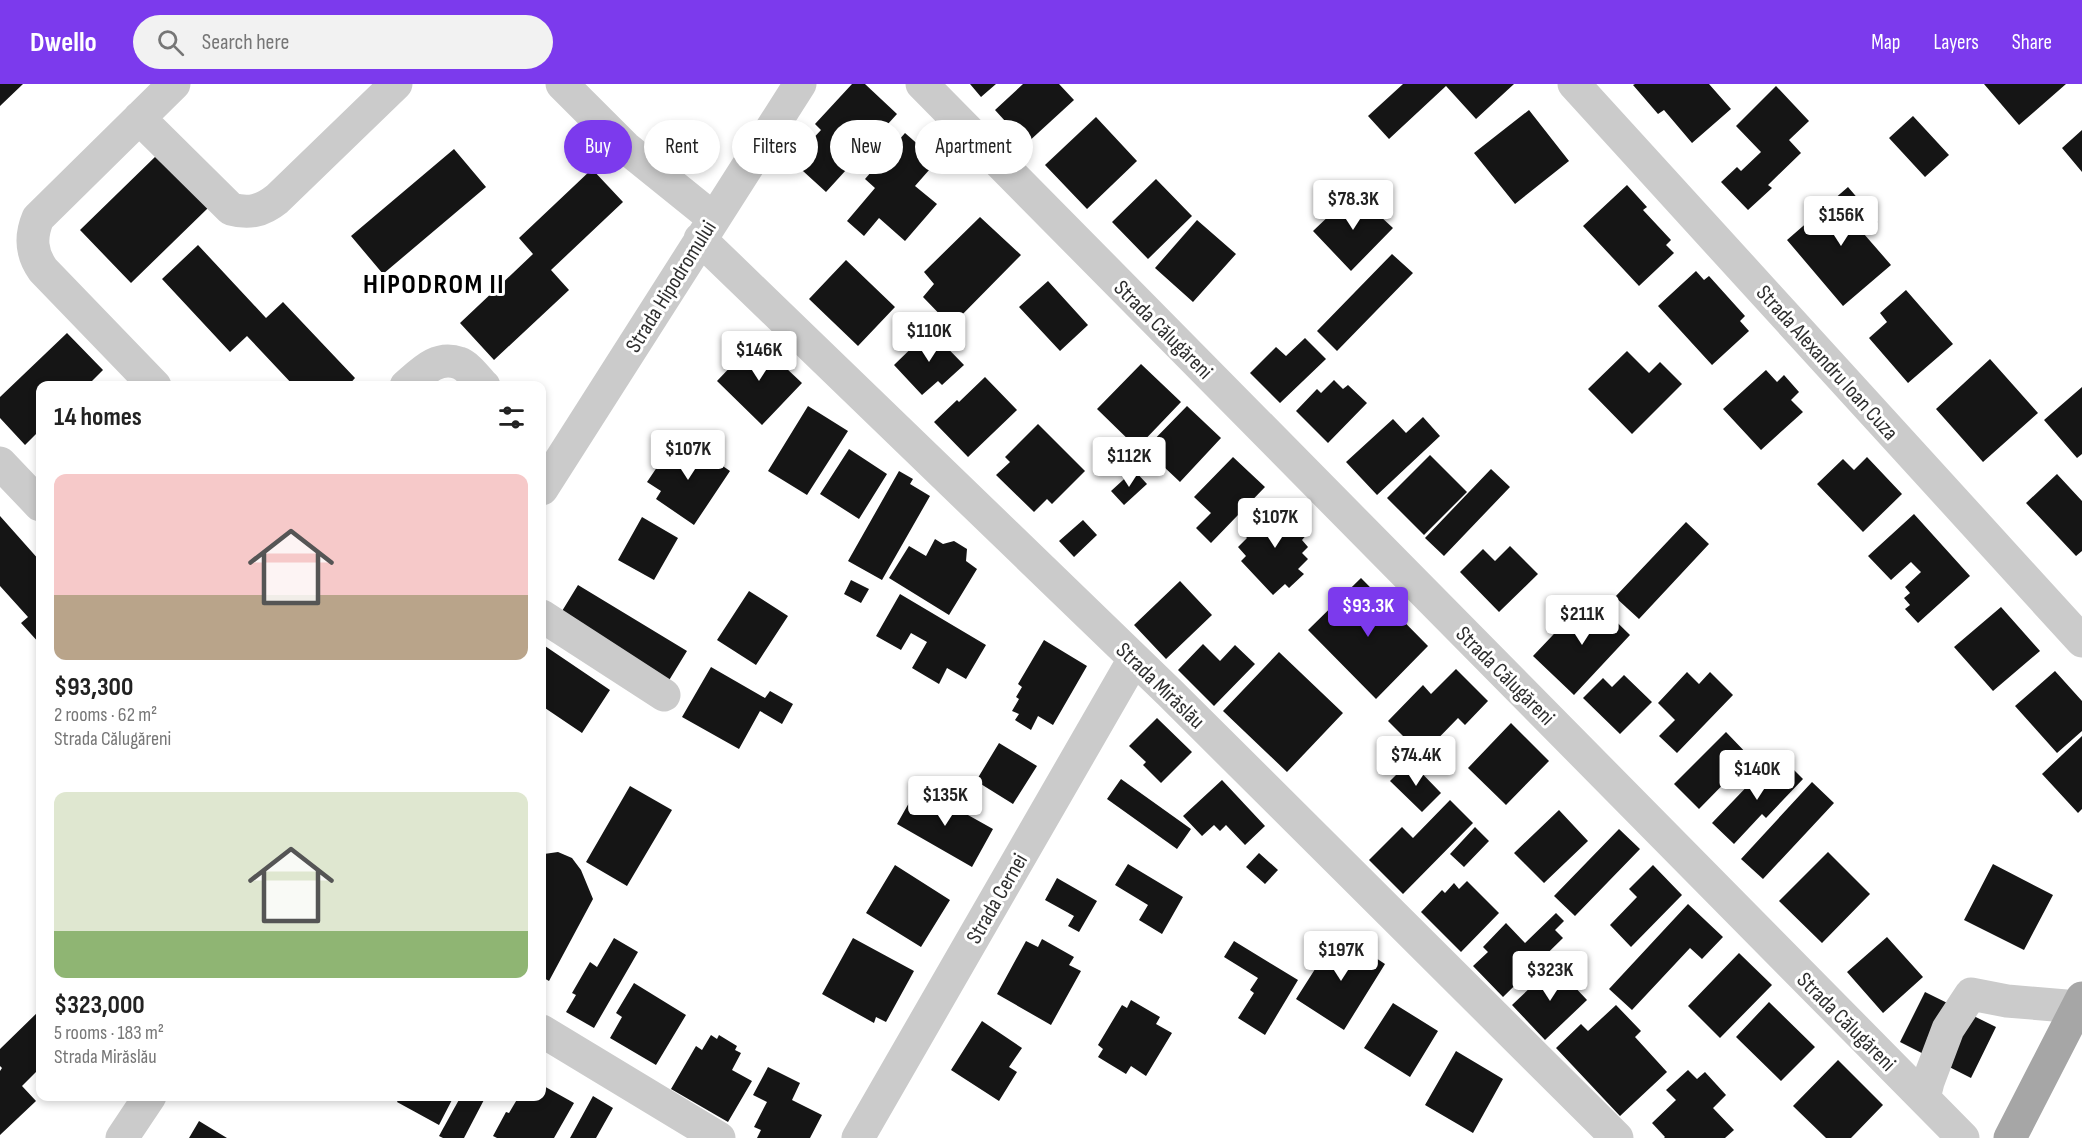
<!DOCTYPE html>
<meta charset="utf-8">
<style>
:root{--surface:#fff;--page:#f2f2f2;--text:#222;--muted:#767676;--accent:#7c3aed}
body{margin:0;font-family:"Sofia Sans Condensed",sans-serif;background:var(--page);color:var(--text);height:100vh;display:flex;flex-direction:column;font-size:22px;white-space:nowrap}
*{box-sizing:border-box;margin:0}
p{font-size:20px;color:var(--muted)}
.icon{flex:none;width:33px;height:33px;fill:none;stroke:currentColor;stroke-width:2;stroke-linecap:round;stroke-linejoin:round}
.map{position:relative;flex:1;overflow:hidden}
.drawer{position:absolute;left:36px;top:297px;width:510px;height:720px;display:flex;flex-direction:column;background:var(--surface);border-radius:12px;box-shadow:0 3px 9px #0003}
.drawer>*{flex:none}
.hud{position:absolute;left:564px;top:36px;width:570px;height:54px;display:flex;gap:12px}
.price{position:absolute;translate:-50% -51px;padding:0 14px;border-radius:6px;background:#fff;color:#222;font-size:20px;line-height:39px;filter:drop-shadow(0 2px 3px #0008)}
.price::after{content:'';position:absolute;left:50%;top:36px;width:18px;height:14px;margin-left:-9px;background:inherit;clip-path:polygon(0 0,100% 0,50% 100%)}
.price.active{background:var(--accent);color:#fff}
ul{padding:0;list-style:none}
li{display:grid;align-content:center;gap:12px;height:318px;padding:0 18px}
li span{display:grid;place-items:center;height:186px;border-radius:12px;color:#555}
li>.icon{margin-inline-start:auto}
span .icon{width:108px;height:108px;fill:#fffc;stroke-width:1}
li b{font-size:26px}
h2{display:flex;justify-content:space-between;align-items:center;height:72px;padding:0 18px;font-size:26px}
.pill{padding:0 21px;border-radius:27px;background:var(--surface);box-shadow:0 3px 9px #0003;font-size:21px;line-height:54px}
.pill.active{background:var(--accent);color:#fff}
header{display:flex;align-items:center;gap:36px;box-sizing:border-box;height:84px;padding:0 30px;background:var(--accent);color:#fff}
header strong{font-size:28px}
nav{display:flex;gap:33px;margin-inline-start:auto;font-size:21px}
.search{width:420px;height:54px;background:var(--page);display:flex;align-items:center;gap:15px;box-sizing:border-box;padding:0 21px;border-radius:33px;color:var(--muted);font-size:22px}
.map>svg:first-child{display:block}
.building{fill:#151515}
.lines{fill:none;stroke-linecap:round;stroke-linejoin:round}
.minor{stroke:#cbcbcb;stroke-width:33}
.major{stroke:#a6a6a6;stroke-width:33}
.labels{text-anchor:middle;stroke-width:6;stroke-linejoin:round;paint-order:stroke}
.street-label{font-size:22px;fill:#2e2e2e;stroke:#fff}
.district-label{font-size:28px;font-weight:bold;letter-spacing:1.5px;fill:#000;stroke:#fff}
</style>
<header>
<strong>Dwello</strong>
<div class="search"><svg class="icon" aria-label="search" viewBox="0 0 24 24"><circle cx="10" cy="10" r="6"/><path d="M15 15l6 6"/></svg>Search here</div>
<nav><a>Map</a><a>Layers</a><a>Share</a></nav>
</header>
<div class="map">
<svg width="2082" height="1054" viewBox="0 0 2082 1054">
<rect width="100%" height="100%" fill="#fff"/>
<path class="building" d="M0 0H23L0 22Z
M852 0H865L897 30 826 108 792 77 821 46 815 40Z
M970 0H996L981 13Z
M1023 0H1059L1074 16 1026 60 995 26Z
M1403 0H1514L1476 35 1446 2 1389 55 1368 32Z
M1635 0H1709L1731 25 1692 59 1664 26 1658 30 1633 1Z
M1984 0H2066L2019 41Z
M1776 2 1809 37 1789 56 1801 69 1768 101 1772 104 1748 126 1721 98 1737 83 1741 87 1761 68 1736 42Z
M1529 26 1569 77 1515 120 1474 69Z
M1913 32 1949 71 1925 93 1889 54Z
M1096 33 1137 77 1087 125 1045 81Z
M2082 46V88L2062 64Z
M905 49 937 77 915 102 937 120 905 157 879 134 864 152 847 137 875 104 865 95Z
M454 65 486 103 383 190 351 152Z
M157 71 208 124 131 199 80 146Z
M592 85 623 118 551 186 569 206 494 276 460 239 533 170 519 154Z
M1156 95 1192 132 1148 175 1112 138Z
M1627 101 1647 123 1643 126 1671 156 1666 161 1674 169 1639 202 1583 142Z
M1848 103 1878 138 1864 150 1891 181 1843 222 1787 156Z
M1354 108 1393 144 1351 187 1313 147Z
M980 133 1021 171 951 242 923 213 934 200 924 188Z
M1197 136 1236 170 1193 218 1155 184Z
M198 161 266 234 283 218 355 294 348 302H294L247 252 230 268 162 195Z
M1392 170 1413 189 1337 267 1317 247Z
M846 176 895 223 858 262 809 215Z
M1696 187 1704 196 1709 192 1745 232 1740 237 1749 247 1712 281 1658 222Z
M1048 197 1088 241 1060 267 1019 223Z
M1906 206 1953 260 1908 299 1869 254 1887 238 1880 229Z
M930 246 964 281 942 301 938 297 922 311 894 281Z
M67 249 103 286 87 302H40V346L25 361 0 334V313Z
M1305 254 1326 275 1280 319 1250 289 1276 263 1286 272Z
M756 256 802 299 762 341 717 297Z
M1627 267 1649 289 1660 278 1682 300 1632 350 1588 305Z
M1990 275 2038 329 1983 378 1936 325Z
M1141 280 1181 318 1137 364 1097 325Z
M1766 286 1777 298 1784 291 1799 308 1791 316 1803 328 1761 366 1723 325Z
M985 293 1017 326 968 373 934 338 957 316 959 318Z
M1334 296 1343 305 1348 301 1367 319 1328 359 1296 327 1317 305 1321 309Z
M2082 303V370L2077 374 2044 336Z
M808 322 848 347 807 411 768 387Z
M1187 322 1221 354 1180 398 1145 365Z
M1423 333 1440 352 1377 411 1346 378 1393 335 1406 349Z
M1038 340 1085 387 1052 420 1047 415 1034 428 996 391 1010 378 1005 373Z
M674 358 683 365 688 358 730 387 694 441 656 415 661 407 647 398Z
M849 365 887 390 859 435 820 410Z
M1430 371 1467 408 1424 451 1387 414Z
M1233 373 1265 403 1211 459 1196 444 1211 429 1194 413Z
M1867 373 1902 410 1863 448 1817 400 1843 375 1854 386Z
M1491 385 1510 403 1444 472 1425 454Z
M1134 386 1147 400 1124 421 1111 407Z
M899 387 913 395 910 400 930 412 882 496 848 477Z
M2057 390 2082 417V467L2076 472 2026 419Z
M1266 424 1271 430 1277 425 1282 431 1288 426 1309 448 1302 456 1308 463 1302 469 1308 475 1298 485 1304 490 1289 504 1285 500 1273 511 1241 477 1246 472 1238 463 1247 454 1242 448Z
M1914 430 1970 492 1918 539 1905 525 1910 521 1904 514 1910 509 1905 503 1921 488 1911 478 1891 496 1868 472Z
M0 432 40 477V560L21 539 28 533 0 502Z
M642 433 678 454 654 496 618 476Z
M1083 436 1097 451 1074 473 1059 457Z
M1686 438 1709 460 1639 535 1615 513Z
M935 455 943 460 954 457 967 465 966 477 977 485 949 531 889 494 909 462 926 472Z
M1510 462 1538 490 1499 528 1460 488 1483 465 1495 477Z
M1361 494 1428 562 1376 615 1308 546Z
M851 496 869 505 861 519 844 510Z
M1180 497 1212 531 1166 575 1134 541Z
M578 501 687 567 668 598 559 532Z
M749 507 788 532 756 581 717 556Z
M900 510 986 561 966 595 947 584 939 600 912 584 927 558 911 549 901 566 876 552Z
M1590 512 1630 551 1574 611 1533 572Z
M2001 523 2040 567 1993 607 1954 563Z
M1044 556 1087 582 1053 641 1038 632 1031 646 1015 636 1019 630 1012 627 1019 615 1016 613 1022 603 1018 600Z
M542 560 610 606 582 649 542 622Z
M1203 560 1220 577 1235 561 1255 580 1214 622 1178 586Z
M1279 568 1343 629 1287 688 1223 627Z
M711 583 765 614 770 607 793 620 782 640 760 627 739 665 682 633Z
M1456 585 1488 617 1465 641 1458 634 1422 671 1388 637 1423 601 1431 610Z
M2055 587 2082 617V647L2057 669 2015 622Z
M1687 588 1699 600 1710 588 1733 611 1677 669 1659 652 1675 636 1658 619Z
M1624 591 1652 618 1620 650 1583 614 1603 594 1612 603Z
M1157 634 1192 668 1161 699 1143 681 1146 678 1129 662Z
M1511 639 1549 677 1506 721 1468 684Z
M1726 648 1750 673 1699 725 1674 700Z
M2082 652V725L2078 729 2042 690Z
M999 659 1037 682 1013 720 976 697Z
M1783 675 1803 695 1766 734 1762 730 1734 760 1712 739 1756 693 1761 699Z
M1410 677 1441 709 1422 728 1390 697Z
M1121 695 1191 745 1177 765 1107 715Z
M1222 696 1265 742 1245 761 1226 741 1220 747 1214 741 1202 752 1183 732Z
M1812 698 1834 719 1763 795 1741 775Z
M630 702 672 726 627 802 586 778Z
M918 703 993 745 972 783 897 740Z
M1450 716 1473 739 1403 810 1369 776 1402 743 1413 754Z
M1559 726 1588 757 1544 799 1514 769Z
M1475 743 1489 757 1464 783 1450 770Z
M1619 745 1640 765 1575 832 1554 812Z
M542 767 544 770 558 768 572 774 581 786 593 815 549 897 542 893Z
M1828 768 1870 810 1822 859 1779 817Z
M1259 769 1278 786 1265 800 1246 783Z
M1128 780 1183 813 1162 850 1139 836 1148 821 1115 801Z
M1993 780 2053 811 2024 866 1964 836Z
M895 781 950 816 921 863 866 829Z
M1653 781 1682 811 1631 863 1610 841 1637 813 1629 805Z
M1057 794 1097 817 1079 848 1068 842 1074 832 1045 816Z
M1467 797 1499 829 1461 868 1421 828 1442 806 1445 809 1454 799 1459 805Z
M1688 820 1723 853 1702 875 1690 864 1632 926 1609 905Z
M1556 829 1564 837 1555 846 1563 854 1503 913 1473 882 1488 868 1483 863 1506 839 1525 859Z
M1338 849 1385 880 1344 946 1296 915Z
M1887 853 1923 893 1883 929 1847 888Z
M614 854 638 868 594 944 566 928 576 911 572 909 590 878 597 883Z
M853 854 914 887 886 938 876 933 874 939 822 910Z
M1042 855 1074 873 1069 881 1081 887 1051 941 997 910 1026 857 1038 863Z
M1234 857 1298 896 1265 951 1238 934 1254 909 1250 906 1258 894 1224 873Z
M1739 869 1772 901 1720 954 1688 922Z
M1554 881 1587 916 1545 956 1512 921Z
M634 899 686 931 656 981 610 954 622 933 616 929Z
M1925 908 1996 943 1971 994 1900 958Z
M1131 916 1160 933 1156 940 1172 949 1146 992 1131 982 1126 990 1098 973 1103 965 1098 961 1122 921 1127 924Z
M1769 918 1815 963 1781 997 1736 953Z
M1393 919 1438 947 1410 993 1364 964Z
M1616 921 1641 947 1635 953 1667 988 1620 1032 1556 964 1581 940 1588 947Z
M40 926V984L22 1002 36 1017 0 1051V987L2 984 0 982V965Z
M982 937 1022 964 1009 983 1017 988 999 1017 951 986Z
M711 951 717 955 719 951 737 962 735 966 741 969 732 986 752 997 728 1038 671 1005 696 962 702 966Z
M1456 967 1503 995 1473 1049 1425 1021Z
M1838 976 1883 1021 1851 1054H1826L1793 1022Z
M768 983 800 999 792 1016 822 1031 810 1054H757L761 1046 754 1043 767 1018 753 1011Z
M1688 986 1697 995 1705 988 1726 1011 1713 1024 1734 1046 1725 1054H1664L1665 1053 1652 1039 1676 1016 1666 1006Z
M542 1001 574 1019 554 1054H497L493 1052 506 1028 509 1029 519 1012H542Z
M400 1012H454L439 1041 397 1018Z
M461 1012H486L464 1054H443L439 1052Z
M593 1012 613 1024 596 1054H570Z
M199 1037 227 1054H189Z"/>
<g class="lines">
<path class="minor" d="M562 0 625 63 713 134
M922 0 1963 1054
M1574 0 2082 557
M139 34 231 125C249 130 262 127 277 115L396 0
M700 155 1170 609 1617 1054
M155 302 43 186C31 169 30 153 38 134L174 0
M406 302C422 288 437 271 459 279 468 282 477 295 484 302
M0 379 40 421
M542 405 800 0
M542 532 664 611
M542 947 719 1054
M1924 1014 1928 998 1948 945 1971 910 2007 917 2078 923
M122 1054 150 1012
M858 1054 1134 575"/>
<path class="major" d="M2010 1054 2082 914"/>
</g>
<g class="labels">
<g class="street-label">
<text transform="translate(670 202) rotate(-58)" y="8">Strada Hipodromului</text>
<text transform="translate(1164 245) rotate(45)" y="8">Strada Călugăreni</text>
<text transform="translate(1828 278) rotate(48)" y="8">Strada Alexandru Ioan Cuza</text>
<text transform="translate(1506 591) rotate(45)" y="8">Strada Călugăreni</text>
<text transform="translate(1161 601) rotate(44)" y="8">Strada Mirăslău</text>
<text transform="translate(996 814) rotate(-60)" y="8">Strada Cernei</text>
<text transform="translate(1847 937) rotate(45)" y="8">Strada Călugăreni</text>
</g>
<g class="district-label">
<text x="434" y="209">HIPODROM II</text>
</g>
</g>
</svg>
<b class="price" style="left:1353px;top:147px">$78.3K</b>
<b class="price" style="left:1841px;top:163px">$156K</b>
<b class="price" style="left:929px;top:279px">$110K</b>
<b class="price" style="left:759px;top:298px">$146K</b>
<b class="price" style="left:688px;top:397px">$107K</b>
<b class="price" style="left:1129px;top:404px">$112K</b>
<b class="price" style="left:1275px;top:465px">$107K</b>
<b class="price active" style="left:1368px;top:554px">$93.3K</b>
<b class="price" style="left:1582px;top:562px">$211K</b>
<b class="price" style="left:1416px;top:703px">$74.4K</b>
<b class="price" style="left:1757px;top:717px">$140K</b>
<b class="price" style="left:945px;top:743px">$135K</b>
<b class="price" style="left:1341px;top:898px">$197K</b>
<b class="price" style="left:1550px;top:918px">$323K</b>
<div class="hud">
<a class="pill active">Buy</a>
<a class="pill">Rent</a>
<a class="pill">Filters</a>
<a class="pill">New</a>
<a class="pill">Apartment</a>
</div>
<section class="drawer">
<h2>14 homes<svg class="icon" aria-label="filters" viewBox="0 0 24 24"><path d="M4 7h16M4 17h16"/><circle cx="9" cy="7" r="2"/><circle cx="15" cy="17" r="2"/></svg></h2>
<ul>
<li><span style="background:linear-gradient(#f6c9c9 65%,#b9a48a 0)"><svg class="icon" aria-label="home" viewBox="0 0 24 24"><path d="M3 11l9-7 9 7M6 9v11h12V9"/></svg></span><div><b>$93,300</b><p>2 rooms · 62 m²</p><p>Strada Călugăreni</p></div></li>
<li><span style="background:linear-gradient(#dfe7d0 75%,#8fb573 0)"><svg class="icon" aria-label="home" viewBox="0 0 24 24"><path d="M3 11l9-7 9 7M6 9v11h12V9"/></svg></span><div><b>$323,000</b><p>5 rooms · 183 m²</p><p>Strada Mirăslău</p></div></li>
</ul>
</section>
</div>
